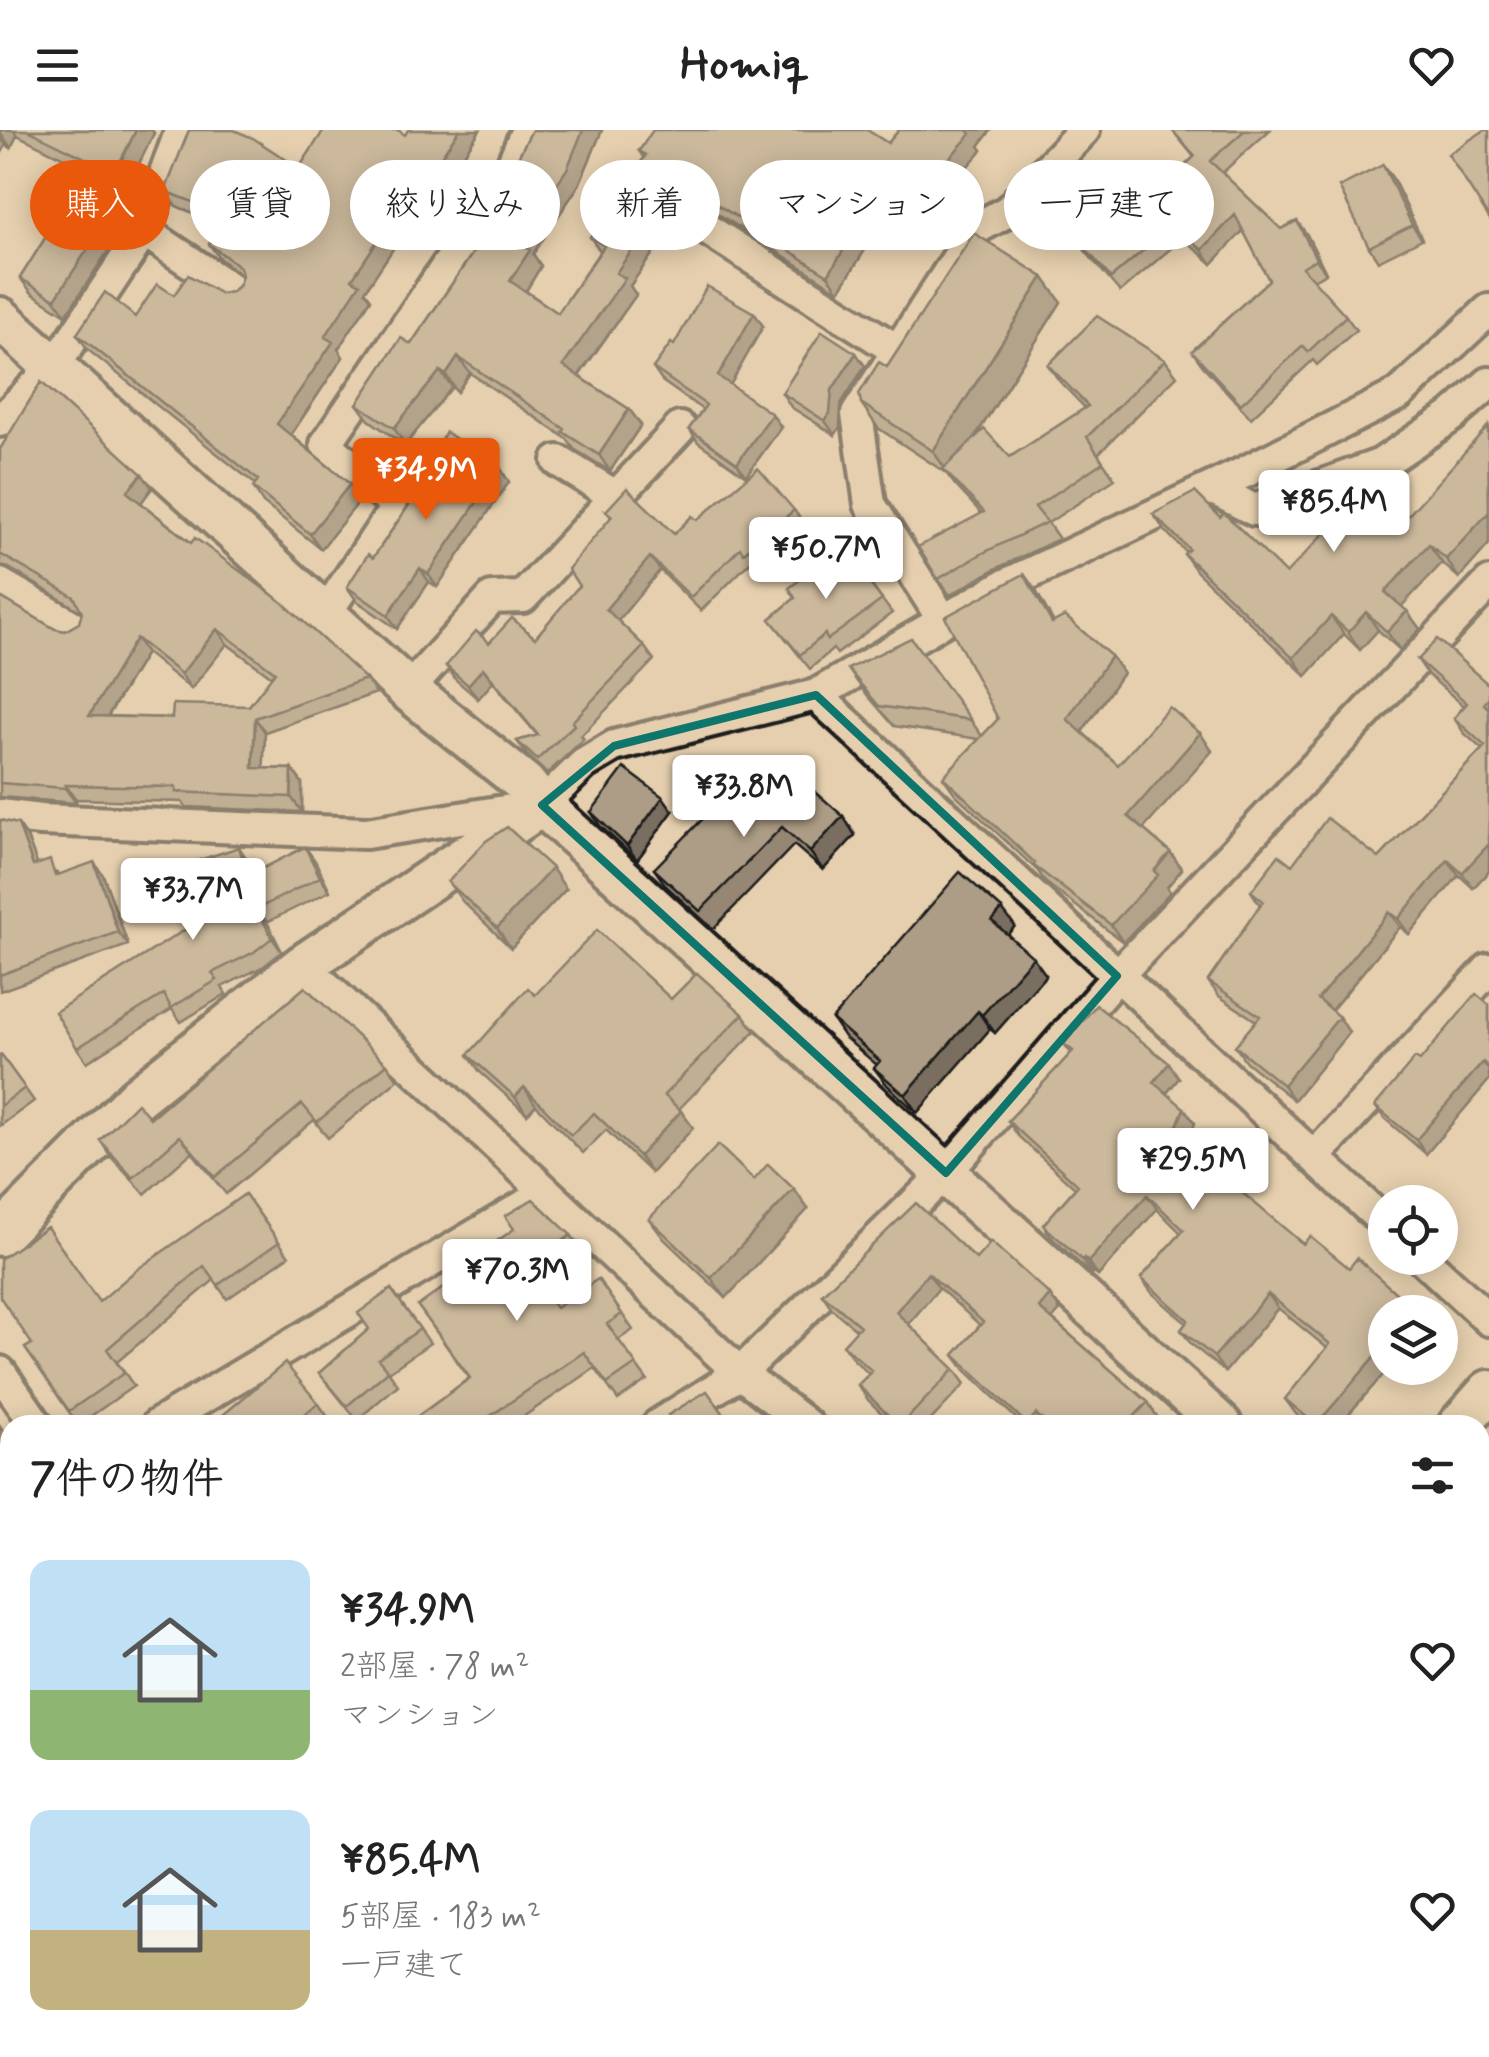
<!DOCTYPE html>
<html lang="ja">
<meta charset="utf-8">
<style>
:root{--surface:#fff;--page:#f6f6f6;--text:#222;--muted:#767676;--accent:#ea580c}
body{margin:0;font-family:Mynerve,"Klee One",sans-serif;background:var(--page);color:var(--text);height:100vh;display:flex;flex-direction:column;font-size:38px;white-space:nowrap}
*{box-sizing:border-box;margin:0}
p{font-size:32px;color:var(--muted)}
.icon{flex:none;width:55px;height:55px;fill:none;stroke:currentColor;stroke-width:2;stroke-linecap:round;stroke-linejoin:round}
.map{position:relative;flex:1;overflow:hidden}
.details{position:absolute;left:0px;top:1285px;width:1490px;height:642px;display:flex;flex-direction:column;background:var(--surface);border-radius:30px 30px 0 0;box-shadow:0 5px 25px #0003}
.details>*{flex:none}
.hud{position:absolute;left:30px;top:30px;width:1430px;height:90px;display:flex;gap:20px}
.tools{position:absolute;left:1368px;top:1055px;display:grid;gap:20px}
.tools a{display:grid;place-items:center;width:90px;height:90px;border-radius:50%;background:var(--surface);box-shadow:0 5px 25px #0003;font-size:50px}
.price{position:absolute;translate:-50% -85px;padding:0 22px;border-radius:10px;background:#fff;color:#222;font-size:32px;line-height:65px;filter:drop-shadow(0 2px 5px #0008)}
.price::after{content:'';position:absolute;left:50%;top:60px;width:30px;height:22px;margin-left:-15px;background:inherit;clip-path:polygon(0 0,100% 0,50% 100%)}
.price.current{background:var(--accent);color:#fff}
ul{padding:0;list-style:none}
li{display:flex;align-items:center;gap:30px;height:250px;padding:0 30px}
li span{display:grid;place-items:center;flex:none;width:280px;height:200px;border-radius:20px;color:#555}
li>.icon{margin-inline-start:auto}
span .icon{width:120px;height:120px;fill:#fffc;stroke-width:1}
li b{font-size:42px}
h2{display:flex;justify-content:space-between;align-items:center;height:120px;padding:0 30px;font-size:42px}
.chip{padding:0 35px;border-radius:45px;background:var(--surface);box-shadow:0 5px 25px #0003;font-size:35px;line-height:90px}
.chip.current{background:var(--accent);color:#fff}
header{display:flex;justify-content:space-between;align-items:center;height:130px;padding:0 30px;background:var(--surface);font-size:45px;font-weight:700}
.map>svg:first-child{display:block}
.park{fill:#c4b196;stroke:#706659;stroke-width:2.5}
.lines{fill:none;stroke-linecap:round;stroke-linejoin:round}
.street-casing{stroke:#1c1c1c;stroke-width:38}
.secondary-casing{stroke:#1c1c1c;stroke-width:48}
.street{stroke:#e5cfae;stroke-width:30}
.secondary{stroke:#e5cfae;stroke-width:40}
.wall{fill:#958773;stroke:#1c1c1c;stroke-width:2.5;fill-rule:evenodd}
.shaded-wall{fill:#796e5e;stroke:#1c1c1c;stroke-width:2.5}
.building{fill:#ad9d86;stroke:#1c1c1c;stroke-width:2.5;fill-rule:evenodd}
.marked{fill:none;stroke:#0f766e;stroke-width:8;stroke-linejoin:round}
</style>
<header><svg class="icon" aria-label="menu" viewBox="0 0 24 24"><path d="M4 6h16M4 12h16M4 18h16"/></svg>Homiq<svg class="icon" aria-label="heart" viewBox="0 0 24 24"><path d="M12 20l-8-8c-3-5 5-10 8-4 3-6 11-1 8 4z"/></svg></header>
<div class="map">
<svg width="1489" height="1927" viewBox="0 0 1489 1927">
<rect width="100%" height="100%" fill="#e5cfae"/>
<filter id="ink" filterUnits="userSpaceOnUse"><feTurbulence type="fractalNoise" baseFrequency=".01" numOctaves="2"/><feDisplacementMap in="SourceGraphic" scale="20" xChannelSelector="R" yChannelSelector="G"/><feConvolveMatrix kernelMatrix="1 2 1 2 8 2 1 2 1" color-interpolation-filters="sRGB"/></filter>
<g filter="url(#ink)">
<path class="park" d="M784 1918H841L848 1927H770Z"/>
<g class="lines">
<g class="street-casing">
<path id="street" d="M686 86 898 221
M144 101 234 161
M0 291 54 237 144 101 181 0
M558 331 617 367
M1212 358 1254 380 1381 334 1452 286 1489 253
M0 454 74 497
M326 483 397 376 326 314 506 49 527 0
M943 490 870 374 857 284 977 98 1008 81 1084 0
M408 560 492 468 523 467 680 298
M816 565 1385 1093
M0 685 40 690 366 703 542 675 584 634 614 616 816 565 1003 456 1245 342 1399 264 1489 180
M303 835 740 1243 807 1295
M1314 1027 1489 839
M1422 1128 1489 1190
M0 1242 37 1295
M157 1295 541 1066
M658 1295 740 1243 946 1043 1117 846 1489 453
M0 1400 10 1392
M0 1725 10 1718
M472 1918 479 1927
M859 1918 865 1927
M186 1927 201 1918
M1169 1927 1181 1918
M1448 1927 1459 1918"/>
</g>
<g class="secondary-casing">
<path id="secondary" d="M0 188 408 560 524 653 542 675 1221 1295
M0 1105 137 967 303 835 542 675
M1459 1295 1489 1261
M1480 1525 1489 1533
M729 1927 743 1918"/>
</g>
<use href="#street" class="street"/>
<use href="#secondary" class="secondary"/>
</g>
<path class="wall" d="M0 0H152L154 3 117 78 127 92 66 185 32 163 20 148 88 40 17 5 11 18 6 15 0 26Z
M480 0 443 56 461 76 434 117 406 99 365 161 371 169 338 219 343 227 291 305 350 354 361 369 321 419 263 373 253 357 255 354 88 220 77 204 135 187 174 165 221 164 232 162 239 155 242 146 220 129 209 114 215 105 204 89 205 88 176 76 165 61 299 38 405 5Z
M532 0H602L579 55 533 124 541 136 526 161 558 183 600 121 590 107 644 28 639 21 888 13 899 0H991L979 16 982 20 942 65 933 56 921 69 906 55 839 161 696 70 686 67 677 70 667 84 671 97 630 156 636 165 579 246 629 279 641 295 610 341 574 319 567 309 470 243 457 262 452 257 405 315 369 290 357 274 411 214 478 115 469 103 510 43Z
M1172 0H1270L1222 43 1281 99 1297 91 1307 105 1326 143 1313 150 1346 186 1356 200 1317 235 1313 230 1251 288 1202 235 1192 221 1269 150 1243 100 1212 134 1183 108 1120 162 1082 117 1072 103 1128 91 1194 27Z
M1383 35 1393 49 1422 109 1378 131 1369 117Z
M1043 147 1061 172 974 309 1010 327 1085 278 1060 252 1048 235 1165 230 1177 246 1098 324 1115 349 1048 393 1059 409 995 439 950 465 938 449 981 383 955 355 946 343 878 298 861 273 887 237Z
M754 183 763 196 730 255 781 297 746 346 698 312 689 299 703 280 662 251 653 238 674 215Z
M865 236 841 274 840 297 835 305 791 277 782 263Z
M1489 297V414L1459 448 1442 433 1401 476 1420 499 1400 520 1378 500 1360 520 1344 504 1306 546 1197 442 1184 424 1186 422 1166 402 1153 384 1220 387 1286 444 1398 397Z
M0 319 152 358 141 373 366 549 376 563 265 602 263 638 292 639 302 653V682L186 677 182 672 76 669V673L0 667V467L55 499 65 501 79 493 82 482 9 438 0 436ZM227 514 272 547 249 576 172 588 108 586 146 523 191 559Z
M431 324 500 338 509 352 437 457 429 452 397 499 357 471 347 457 373 428 421 357 419 353 434 330Z
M794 380 804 394 754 437 750 432 701 481 660 440 618 491 644 516 654 530 581 606 584 609 547 644 527 625 517 611 537 605 493 552 478 569 456 550 446 536 489 513 535 508 579 456 611 387 606 381 674 404 697 390Z
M843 417 892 483 837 524 833 519 810 539 770 489 795 468Z
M1036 461 1053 492 1111 526 1123 543 1082 602 1118 635 1200 603 1212 621 1143 699 1170 722 1182 739 1167 757 1170 762 1123 812 1045 752 1038 741 955 664 943 647 979 609 894 596 863 560 848 539 911 508 982 606 998 589Z
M1418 530 1489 555V741L1473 758 1459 745 1409 804 1400 797 1331 881 1349 902 1294 970 1246 932 1235 916 1256 891 1219 866 1208 851 1260 775 1251 761 1379 728 1482 619 1464 603 1454 588 1464 576 1428 545Z
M673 681 637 730 600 696 591 682Z
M843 686 855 705 823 740 794 715 713 799 667 757 654 739 746 696Z
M0 690 18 694 27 707 37 735 59 744 103 745 128 815 0 861Z
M305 717 315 731 330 761 267 792 282 822 264 836 222 857 226 864 181 892 172 879 87 932 77 918 211 784 201 770 248 731 252 744Z
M448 752 566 759 511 818 463 772Z
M1015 796 1007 805 1046 845 995 903 990 899 917 983 887 955 874 938 877 935 844 907 832 889Z
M535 865 671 869 743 884 755 901 679 979 693 998 651 1043 606 1000 583 1023 536 975 527 984 480 942 468 925Z
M1489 875V950L1426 1024 1385 989 1375 976 1420 931Z
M1064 914 1179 948 1167 963 1195 993 1189 1007 1232 1053 1385 1238H1389L1339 1295H1309L1296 1284 1285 1269 1327 1218 1278 1178 1225 1242 1191 1214 1181 1200 1186 1193 1152 1163 1141 1148 1181 1103 1157 1079 1098 1146 1094 1143 1092 1145 1053 1109 1043 1095 1075 1058 1018 1006 1008 991 1071 923Z
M1 925 34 971 0 996V926Z
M387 934 398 950 328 1008 314 990 226 1064 192 1022 145 1064 111 1027 100 1010 150 988Z
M754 1050 808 1079 726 1168 664 1109 649 1089Z
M245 1064 289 1126 227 1169 214 1150 117 1232 134 1256 78 1295 25 1218 99 1172Z
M571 1105 582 1121 538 1153 556 1178 598 1149 633 1200 618 1210 647 1250 618 1270 595 1238 511 1295H406L469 1248 418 1176Z
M976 1129 1060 1180 1052 1189 1148 1272 1158 1288 1151 1295H1023L965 1240 954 1225 980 1195 939 1158 908 1194 954 1239 965 1254 926 1295H893L868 1270 858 1255 869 1244 854 1230 843 1215 857 1200 833 1180 822 1164Z
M391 1159 430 1213 389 1242 398 1255 357 1290 319 1243 369 1199Z
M318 1273 328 1287 318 1295H211Z
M0 1296 9 1309 0 1316Z
M1480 1376 1489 1385V1475L1480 1466Z
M1489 1634V1674L1480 1665V1645Z
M1489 1704V1760L1480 1751V1714Z
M10 1766V1826L0 1833V1772Z
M1489 1777V1826L1480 1818V1787Z
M0 1878 121 1918 127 1927H0Z
M221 1918H364L357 1924 360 1927H228Z
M487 1918H564L551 1927Z
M1229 1918H1415L1406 1927H1235Z"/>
<path class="shaded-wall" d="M0 0H13L17 5 11 18 0 2Z
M136 0H152L154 3 117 78 127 92 66 185 55 169Z
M459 0H480L439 62 428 46Z
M583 0H602L579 55 533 124 541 136 522 167 510 151 518 112Z
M967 0H991L979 16 982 20 942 65 931 48Z
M0 7 6 15 0 26Z
M1383 35 1393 49 1422 109 1412 95Z
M894 38 906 55 839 161 828 145Z
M922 39 933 56 921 69 910 52Z
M665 54 677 70 667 84 671 97 630 156 636 165 574 252 563 236 616 143Z
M450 61 461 76 434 117 423 102Z
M395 84 406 99 365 161 371 169 338 219 343 227 288 309 277 294 325 207 352 149Z
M1235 85 1245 99 1212 134 1202 120Z
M1297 91 1307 105 1326 143 1316 129Z
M1043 147 1061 172 950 346 933 321Z
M754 183 763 196 728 259 718 246Z
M856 223 865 236 841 274 840 297 835 305 825 291 832 260Z
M458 227 470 243 457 262 446 245Z
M440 241 452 257 405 315 394 298Z
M629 279 641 295 610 341 599 325Z
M772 284 781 297 746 346 737 333Z
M500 338 509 352 437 457 428 444Z
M142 344 152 358 138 377 127 362Z
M350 354 361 369 321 419 310 404Z
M1489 382V414L1459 448 1446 429Z
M1429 414 1442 433 1398 480 1385 462Z
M650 427 660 440 616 493 606 479Z
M420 438 429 452 397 499 388 485Z
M1024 444 1036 461 1064 510 1052 493Z
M1407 481 1420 499 1400 520 1387 502Z
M1366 482 1378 500 1360 520 1348 502Z
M1331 486 1344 504 1306 546 1293 528Z
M217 499 227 514 191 559 181 544Z
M136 508 146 523 99 600 89 586Z
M1111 526 1123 543 1079 606 1067 589Z
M483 538 493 552 478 569 468 555Z
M255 588 265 602 263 653 253 638Z
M1200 603 1212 621 1140 703 1128 686Z
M292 639 302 653V682L291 667Z
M65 655 76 669V673L65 658Z
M663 667 673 681 637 730 627 716Z
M843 686 855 705 823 740 810 722Z
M18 694 27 707 43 749 33 736Z
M1489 714V741L1473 758 1462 743Z
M239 717 248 731 258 760 248 746Z
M305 717 315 731 330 761 320 747Z
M1170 722 1182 739 1167 757 1170 762 1123 812 1111 795Z
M1448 730 1459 745 1409 804 1398 789Z
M94 732 103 745 128 815 118 802Z
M552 738 566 759 511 818 497 798Z
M257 779 267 792 282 822 272 808Z
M1002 779 1015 796 1004 809 992 791Z
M1389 782 1400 797 1328 884 1318 869Z
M1033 827 1046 845 995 903 982 885Z
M978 881 990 899 917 983 905 965Z
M1339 887 1349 902 1294 970 1283 955Z
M1483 932 1489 941V950L1426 1024 1416 1010Z
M1169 933 1179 948 1164 966 1154 952Z
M524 957 536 975 527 984 515 967Z
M1184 978 1195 993 1187 1011 1177 996Z
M681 981 693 998 651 1043 639 1026Z
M794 1059 808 1079 726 1168 711 1148Z
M1147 1065 1157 1079 1098 1146 1088 1132Z
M1084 1128 1094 1143 1092 1145 1082 1130Z
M928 1143 939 1158 906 1197 896 1182Z
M1268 1164 1278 1178 1225 1242 1214 1227Z
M1050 1165 1060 1180 1049 1193 1039 1178Z
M1385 1215V1238H1389L1339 1295H1316Z
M1036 1284 1044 1295H1028L1027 1294Z"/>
<path class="building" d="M28 0H136L103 66 116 76 55 169 20 148 93 32Z
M189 0H234L253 8 299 38 324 0H398L405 5 408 0H459L428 46 450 61 423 102 395 84 352 149 360 154 325 207 333 212 277 294 350 354 310 404 253 357 258 350 77 204 105 162 135 187 157 154 174 165 188 145 221 164 232 162 239 155 242 146 240 137 209 114 219 99 204 89 211 79 165 61Z
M532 0H583L567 39 518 112 530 120 510 151 558 183 604 116 590 107 646 25 639 21 653 0H867L888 13 899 0H967L971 4 931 48 922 39 910 52 894 38 828 145 685 54 674 51 665 54 656 68 660 80 616 143 625 148 563 236 629 279 599 325 563 302 565 299 458 227 446 245 440 241 394 298 357 274 401 208 411 214 481 111 469 103 510 43Z
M1172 0H1245L1210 31 1281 99 1297 91 1316 129 1302 137 1346 186 1308 222 1303 216 1241 274 1192 221 1269 150 1235 85 1202 120 1174 94 1111 148 1072 103 1111 70 1128 91 1195 26Z
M1485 0H1489V88L1448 24Z
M1383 35 1412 95 1369 117 1339 57Z
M974 103 1043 147 933 321 861 273 859 264 879 232 887 237Z
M707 156 754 183 718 246 772 284 737 333 689 299 706 275 653 238 671 213 674 215Z
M1097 186 1165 230 1087 307 1103 332 1035 377 1047 392 983 423 938 449 918 417 984 382 943 339 984 299 1010 327 1088 276 1048 235Z
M822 201 856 223 832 260 830 283 825 291 782 263Z
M41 252 142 344 127 362 191 413 195 408 282 472 366 549 255 588 253 638 292 639 291 667 176 662V657L65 655V658L0 653V467L55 499 65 501 79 493 82 482 74 467 0 424V319ZM217 499 275 542 249 576 173 574 172 588 89 586 136 508 181 544Z
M1488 296 1489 382 1446 429 1429 414 1385 462 1407 481 1387 502 1366 482 1348 502 1331 486 1293 528 1184 424 1189 419 1153 384 1195 362 1220 387 1224 383 1286 444 1362 363 1398 397Z
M446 302 500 338 428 444 420 438 388 485 347 457 368 424 373 428 422 356 419 353 436 328 431 324Z
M758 338 794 380 744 423 740 418 691 467 650 427 606 479 644 516 572 592 574 595 537 630 517 611 538 605 483 538 468 555 446 536 476 501 489 513 512 488 535 508 579 456 568 439 612 386 606 381 627 358 674 404 692 386 697 390Z
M843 417 882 470 827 510 825 504 800 525 770 489 795 468 789 458Z
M1024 444 1052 493 1065 486 1111 526 1067 589 1118 635 1169 577 1200 603 1128 686 1170 722 1154 741 1158 745 1111 795 1033 735 1035 733 943 647 998 589 945 487Z
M911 508 971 590 879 576 848 539Z
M1437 509 1489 555V568L1484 574 1489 579V714L1462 743 1448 730 1398 789 1389 782 1318 869 1339 887 1283 955 1235 916 1260 886 1208 851 1263 771 1251 761 1279 725 1292 735 1327 688 1379 728 1485 616 1454 588 1467 573 1418 530Z
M624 638 663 667 627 716 591 682Z
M794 643 843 686 810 722 782 697 700 781 654 739 720 671 746 696Z
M0 690 18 694 33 736 50 730 55 746 94 732 118 802 0 845Z
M507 697 552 738 497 798 448 752 486 711Z
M239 717 248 746 305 717 320 747 257 779 272 808 254 822 212 843 217 850 171 878 164 864 77 918 55 882 216 780 210 767 201 770 190 733Z
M960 742 1002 779 992 791 1033 827 982 885 978 881 905 965 874 938 880 931 832 889Z
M597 800 671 869 697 843 743 884 664 965 681 981 639 1026 594 983 571 1005 524 957 515 967 468 925 528 858 535 865Z
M305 857 387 934 317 992 302 974 215 1047 180 1006 133 1048 100 1010 137 973 150 988Z
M1476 864 1489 875V938L1483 932 1416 1010 1375 976 1415 928 1420 931Z
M1096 875 1169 933 1154 952 1184 978 1177 996 1221 1038 1218 1042 1303 1114 1310 1106 1349 1138 1357 1128 1415 1180 1413 1182H1385V1215L1316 1295 1285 1269 1330 1214 1268 1164 1214 1227 1181 1200 1188 1190 1141 1148 1184 1100 1147 1065 1088 1132 1084 1128 1082 1130 1043 1095 1078 1055 1008 991 1073 921 1064 914Z
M1 925 25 958 0 976V926Z
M718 1015 754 1050 768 1034 794 1059 711 1148 649 1089Z
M245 1064 279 1112 218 1155 204 1136 107 1219 124 1243 69 1281 25 1218 32 1214 0 1167V1129L47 1097 99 1172 135 1141Z
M533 1069 571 1105 527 1137 556 1178 598 1149 622 1184 607 1194 636 1234 607 1254 584 1222 477 1295H406L470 1248 418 1176 469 1139 465 1134 514 1099 505 1086Z
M916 1073 976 1129 991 1112 1050 1165 1039 1178 1148 1272 1126 1295H1048L1036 1284 1027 1294 954 1225 983 1192 928 1143 896 1182 954 1239 901 1295H898L858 1255 872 1241 843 1215 860 1196 822 1164Z
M391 1159 420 1199 378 1229 388 1241 347 1276 319 1243 369 1199 358 1183Z
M285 1233 318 1273 292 1295 282 1294 211 1295Z
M707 1261 732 1295H668L673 1291 668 1285Z
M1480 1376 1489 1385V1468L1480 1460Z
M0 1416 10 1429V1535L0 1521Z
M1489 1634V1667L1480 1660V1645Z
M1489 1704V1754L1480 1746V1714Z
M10 1766V1804L0 1811V1772Z
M1489 1777V1820L1480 1812V1787Z
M10 1871V1918H120L125 1925 123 1927H48L43 1920 33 1927H0V1878Z
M221 1918H352L360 1927H232L229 1924 227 1926Z
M429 1918H452L459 1927H416Z
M487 1918H544L551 1927H480Z
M883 1918H1056L1062 1927H890Z
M1229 1918H1390L1384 1924H1374L1370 1927H1235Z"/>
</g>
<path d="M0 0H1489V1927H0ZM816 565 1117 846 946 1043 542 675 614 616Z" fill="#e5cfae" fill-opacity=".55" fill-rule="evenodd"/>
<path class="marked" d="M816 565 1117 846 946 1043 542 675 614 616Z"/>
</svg>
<div class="tools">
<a><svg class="icon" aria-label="locate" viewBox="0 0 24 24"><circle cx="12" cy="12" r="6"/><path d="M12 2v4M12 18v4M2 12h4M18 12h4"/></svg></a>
<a><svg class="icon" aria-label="layers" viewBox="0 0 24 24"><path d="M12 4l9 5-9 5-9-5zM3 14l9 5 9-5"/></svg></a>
</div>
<b class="price current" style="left:426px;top:393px">¥34.9M</b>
<b class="price" style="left:1334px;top:425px">¥85.4M</b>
<b class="price" style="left:826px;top:472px">¥50.7M</b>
<b class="price" style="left:744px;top:710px">¥33.8M</b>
<b class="price" style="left:193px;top:813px">¥33.7M</b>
<b class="price" style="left:1193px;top:1083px">¥29.5M</b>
<b class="price" style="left:517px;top:1194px">¥70.3M</b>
<div class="hud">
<a class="chip current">購入</a>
<a class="chip">賃貸</a>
<a class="chip">絞り込み</a>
<a class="chip">新着</a>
<a class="chip">マンション</a>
<a class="chip">一戸建て</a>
</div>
<section class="details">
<h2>7件の物件<svg class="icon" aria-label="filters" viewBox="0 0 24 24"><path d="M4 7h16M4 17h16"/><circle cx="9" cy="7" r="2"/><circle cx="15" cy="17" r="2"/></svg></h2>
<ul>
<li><span style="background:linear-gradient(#bfe0f5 65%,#8fb573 0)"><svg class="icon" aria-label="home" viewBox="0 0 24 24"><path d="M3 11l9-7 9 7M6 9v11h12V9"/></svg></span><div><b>¥34.9M</b><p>2部屋 · 78 m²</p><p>マンション</p></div><svg class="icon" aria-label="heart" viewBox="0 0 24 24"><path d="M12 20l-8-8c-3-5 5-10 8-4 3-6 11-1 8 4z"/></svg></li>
<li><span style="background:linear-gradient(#bfe0f5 60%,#c2b280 0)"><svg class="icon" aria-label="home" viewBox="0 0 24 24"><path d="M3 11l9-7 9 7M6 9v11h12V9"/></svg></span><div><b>¥85.4M</b><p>5部屋 · 183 m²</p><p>一戸建て</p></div><svg class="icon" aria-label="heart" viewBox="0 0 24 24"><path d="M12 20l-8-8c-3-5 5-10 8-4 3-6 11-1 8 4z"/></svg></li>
</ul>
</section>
</div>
